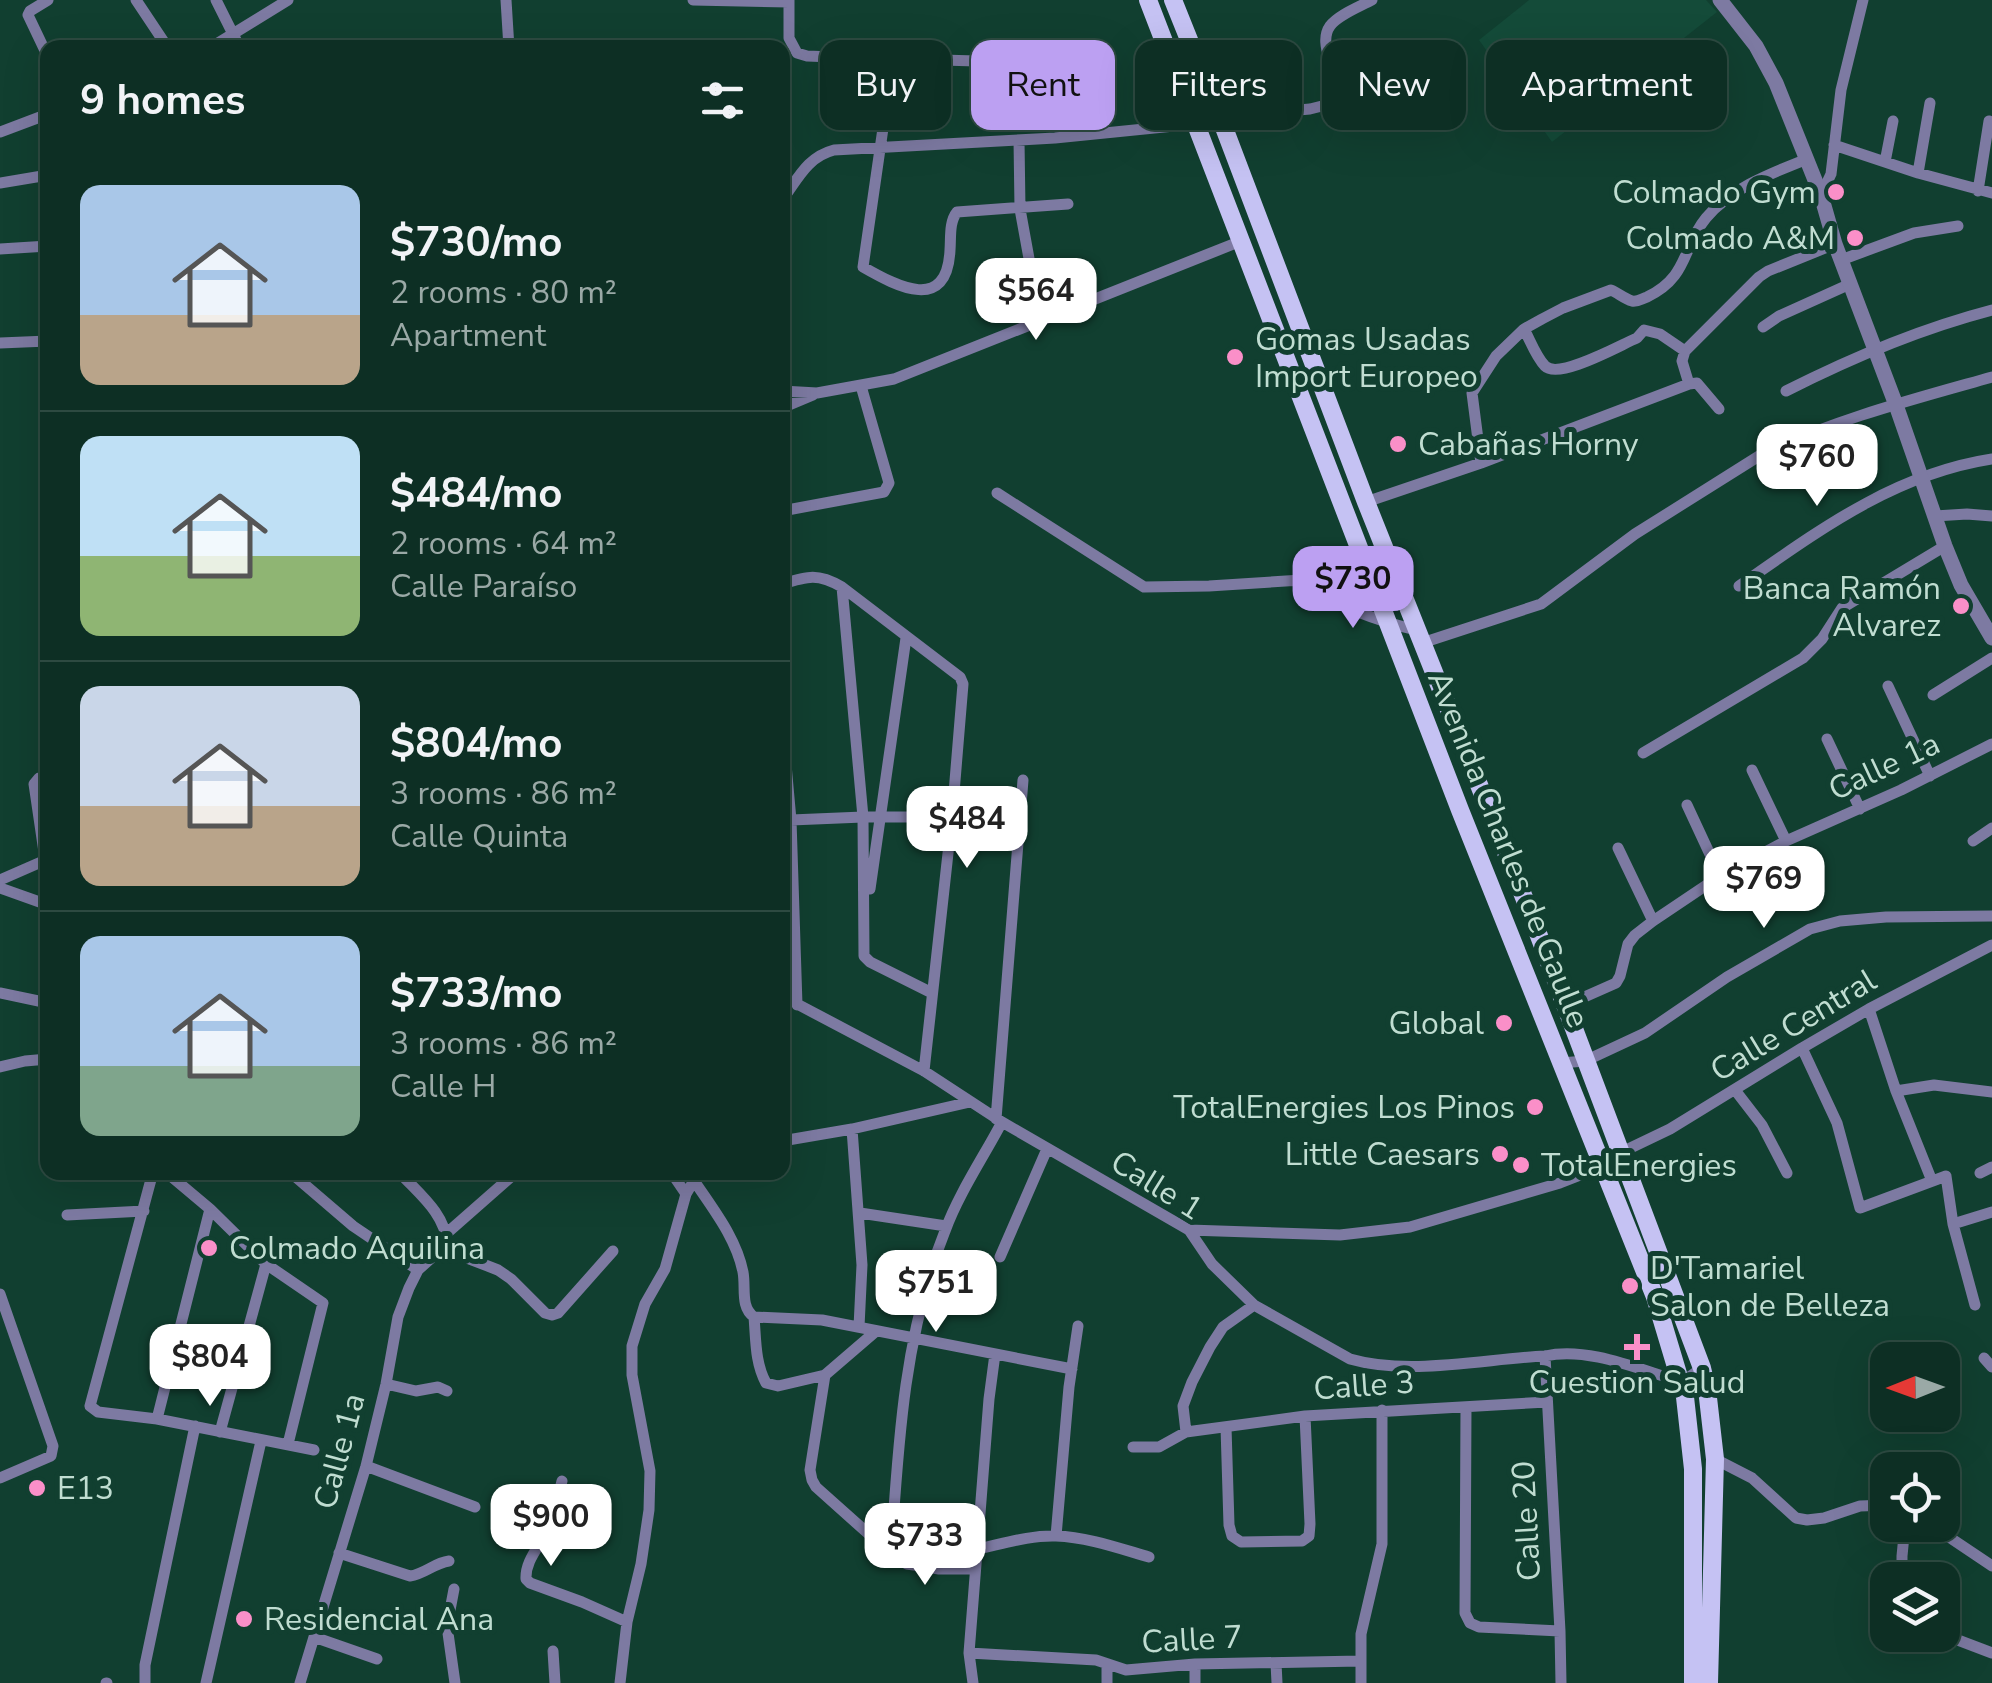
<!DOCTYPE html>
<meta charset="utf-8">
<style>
:root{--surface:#0d2f24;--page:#16372c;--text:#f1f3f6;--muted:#9aa9a6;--line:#2d4a41;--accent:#bca0f2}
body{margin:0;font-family:"Nunito Sans",sans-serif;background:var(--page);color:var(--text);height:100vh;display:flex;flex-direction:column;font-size:38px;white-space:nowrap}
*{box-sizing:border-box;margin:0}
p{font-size:32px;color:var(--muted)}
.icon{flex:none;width:55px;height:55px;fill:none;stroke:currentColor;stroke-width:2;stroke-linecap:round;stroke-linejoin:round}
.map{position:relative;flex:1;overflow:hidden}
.side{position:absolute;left:40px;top:40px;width:750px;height:1140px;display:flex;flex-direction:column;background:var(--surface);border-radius:20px;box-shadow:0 10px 40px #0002,0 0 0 2px var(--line)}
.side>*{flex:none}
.banner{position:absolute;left:820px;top:40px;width:950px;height:90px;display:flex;gap:20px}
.needle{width:65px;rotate:269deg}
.tools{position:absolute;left:1870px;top:1342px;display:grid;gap:20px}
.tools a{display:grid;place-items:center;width:90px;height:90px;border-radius:20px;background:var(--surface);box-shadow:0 10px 40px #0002,0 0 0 2px var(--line);font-size:50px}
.price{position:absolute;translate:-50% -85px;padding:0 22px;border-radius:20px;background:#fff;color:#222;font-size:32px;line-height:65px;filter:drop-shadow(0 2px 5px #0008)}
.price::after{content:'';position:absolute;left:50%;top:60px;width:30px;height:22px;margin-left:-15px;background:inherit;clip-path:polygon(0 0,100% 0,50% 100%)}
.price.on{background:var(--accent);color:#111}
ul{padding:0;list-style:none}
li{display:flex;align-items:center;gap:30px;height:250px;padding:0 40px}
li+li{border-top:2px solid var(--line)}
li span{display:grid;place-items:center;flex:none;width:280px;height:200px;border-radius:20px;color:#555}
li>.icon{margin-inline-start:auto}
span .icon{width:120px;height:120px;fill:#fffc;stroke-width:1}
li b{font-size:42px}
h2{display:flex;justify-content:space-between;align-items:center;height:120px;padding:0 40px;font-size:42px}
.tag{padding:0 35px;border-radius:20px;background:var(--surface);box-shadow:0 10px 40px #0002,0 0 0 2px var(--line);font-size:35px;line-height:90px}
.tag.on{background:var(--accent);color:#111}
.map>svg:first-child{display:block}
.built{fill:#144b39}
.green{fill:#723858}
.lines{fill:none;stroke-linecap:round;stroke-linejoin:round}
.minor{stroke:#7d7aa2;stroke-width:11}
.tertiary{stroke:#7d7aa2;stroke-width:15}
.primary{stroke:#c5c2f3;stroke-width:18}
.poi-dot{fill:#fa8fc8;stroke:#113f30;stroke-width:4}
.labels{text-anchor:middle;stroke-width:10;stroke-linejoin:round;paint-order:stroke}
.poi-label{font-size:32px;fill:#c0ddd1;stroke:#113f30;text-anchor:start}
.street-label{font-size:32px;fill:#c0ddd1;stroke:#113f30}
</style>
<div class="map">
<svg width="1992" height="1683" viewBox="0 0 1992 1683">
<rect width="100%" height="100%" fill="#113f30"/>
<path class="built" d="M1529 0H1706L1717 12 1552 142 1479 40Z"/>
<path class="green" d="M1580 75 1597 100 1553 132 1536 107Z"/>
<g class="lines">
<path class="minor" d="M136 0 168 48
M216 0 240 48
M506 0 509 48
M693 0 789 2
M789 0V38L797 53 807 56 833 57 977 61
M210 48 288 0
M48 57 28 15 30 11 48 0
M893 59 863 267C898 287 947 313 950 250 951 237 949 222 957 212L1068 204
M0 132 48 114
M1019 140 1020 209 1040 319
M1834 145 1918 173 1992 193
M1885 162 1893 121
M1918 173 1930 103
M0 183 48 175
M1978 191 1989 121
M1821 195 1831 174 1841 90 1863 0
M782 200C798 179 807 157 834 150L1055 138 1194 124 1220 117 1310 109 1326 105C1346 77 1315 47 1330 26 1338 15 1359 7 1372 0
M0 249 48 246
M1841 260 1914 233 1958 226
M1763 327 1779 316 1850 284
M1524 329C1530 340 1536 357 1545 366 1559 380 1620 345 1637 338L1644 330 1660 334 1685 351
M0 343 48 341
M1689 384 1697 383 1719 409
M782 391 817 393 894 379 1241 241
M1786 391C1853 357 1919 329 1992 310
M782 408 813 395
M1481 463 1472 393 1496 356 1524 329 1542 319 1563 308 1611 290C1618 293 1625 299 1632 301 1638 302 1641 299 1647 297 1689 277 1682 247 1706 218 1731 188 1772 173 1807 159
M997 493 1144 587 1209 586 1317 579 1376 592
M1366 502 1481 463 1689 384 1682 361 1685 351 1759 277 1768 271 1835 244
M782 511 884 492 889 483 861 386
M1935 516 1967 514 1992 516
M1295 581C1327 602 1379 622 1417 630
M782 584C808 576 818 573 842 587L863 817 864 956 870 962 932 993
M1739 586C1818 531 1894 474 1992 459
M842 587 960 677 963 684 952 817 924 1071
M1422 643 1541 604 1635 534 1759 456C1832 420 1914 399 1992 377
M1888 686 1930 776
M1933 695 1992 658
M782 720 791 820 797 1005
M1827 739 1860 809
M1643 753 1803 658 1822 639 1842 608 1945 546
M1752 770 1786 841
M1687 805 1720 876
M791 820 863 817H952
M1973 841 1992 828
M1618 848 1653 921
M45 859 34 784 39 778H48
M0 880 48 859
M0 888 48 905
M870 889 906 638
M0 993 48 1003
M782 996 924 1071 1002 1122 1189 1230 1212 1264 1254 1305 1350 1359C1409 1376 1484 1359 1545 1356 1588 1346 1640 1370 1682 1382L1702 1368
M1564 1006 1616 983 1620 976 1628 944 1635 935 1653 921 1720 876 1786 841 1901 790 1992 744
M1869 1009 1896 1091 1932 1181
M1802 1048 1837 1123 1860 1208 1946 1176 1953 1224 1975 1305
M1561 1063 1585 1061 1645 1033 1727 977 1810 929 1840 921 1886 917 1992 916
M0 1067 25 1061 48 1059
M1735 1090 1762 1125 1787 1173
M1896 1091 1934 1085 1992 1092
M996 1119 1023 780
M852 1129 862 1265 859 1327
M782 1141 852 1129 970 1102
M153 1172 90 1406 98 1412 157 1419 314 1450
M166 1172 210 1209 266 1264 323 1303 288 1444
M290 1172 353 1226 418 1270
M399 1172C418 1193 446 1214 447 1244L467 1258 498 1270 511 1279 545 1313 552 1315 558 1313 613 1251
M671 1172 686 1194
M1980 1173 1992 1167
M693 1179C712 1208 736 1237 743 1272 746 1288 740 1307 754 1317
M860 1213 946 1226
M67 1215 144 1211
M1953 1224 1992 1212
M1189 1230 1340 1235 1410 1227 1560 1183 1601 1167 1622 1152 1670 1129 1802 1048 1869 1009 1992 945
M447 1233 513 1175
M1000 1257 1047 1149
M0 1294 53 1446 51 1456 0 1478
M754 1317 822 1320 1072 1369
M754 1317C756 1340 755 1363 766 1383L778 1386 825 1375
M875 1332 825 1375 810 1470 812 1480 816 1487 891 1554 907 1564 939 1569H975
M1545 1356 1560 1631 1561 1683
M1984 1358 1992 1367
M386 1384 416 1391 438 1387 447 1391
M1466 1407 1465 1613 1470 1623 1479 1627 1560 1631
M157 1419 210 1209
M1226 1427 1229 1525 1232 1536 1241 1542 1302 1541 1309 1536 1310 1524 1305 1416
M220 1432 266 1264
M1186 1432 1183 1406 1192 1382 1210 1347 1223 1327 1254 1305
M1133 1447H1159L1186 1432 1305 1416 1547 1402
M1715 1459 1752 1478 1796 1518 1807 1520 1824 1518 1860 1506 1888 1505
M366 1466 475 1507
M562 1481C558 1497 555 1513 548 1528 541 1545 525 1560 526 1579L530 1583 582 1602 627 1622
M1931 1525 1992 1566
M1056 1536 1069 1387 1078 1326
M977 1549C1002 1544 1030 1535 1056 1536 1087 1537 1118 1548 1149 1557
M339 1553 410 1576C425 1574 434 1563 449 1561
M891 1554C898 1445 904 1334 945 1231 959 1193 983 1158 1002 1122
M1902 1580V1556L1905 1525
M454 1589 447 1626 455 1683
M1942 1634 1992 1653
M314 1637 377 1659
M553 1651 555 1683
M969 1653 1096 1660 1126 1670 1195 1664 1360 1661
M1276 1663 1277 1683
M1195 1664V1683
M106 1683H107
M145 1683V1665L195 1426
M206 1683 261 1441
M300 1683 366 1466 386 1384 398 1317 409 1288 418 1270 447 1244
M620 1683 627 1622 641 1564 649 1510 650 1471 632 1375V1346L645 1304 665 1269 686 1194 699 1172
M973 1683 969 1653 989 1399 995 1354
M1107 1683V1664
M1361 1683V1634L1382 1544V1410"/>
<path class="tertiary" d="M1720 0 1756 46 1776 83 1821 195 1835 244 1896 405 1945 546 1961 585 1992 638"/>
<path class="primary" d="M1148 0 1460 810 1655 1297 1685 1397 1693 1469V1683
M1173 0 1220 117 1366 502 1533 920 1702 1368 1707 1389 1715 1459 1709 1683"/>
</g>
<g class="poi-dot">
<circle cx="1836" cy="192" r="10"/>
<circle cx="1855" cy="238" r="10"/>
<circle cx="1235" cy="357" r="10"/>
<circle cx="1398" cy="444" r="10"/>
<circle cx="1961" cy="606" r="10"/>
<circle cx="1504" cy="1023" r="10"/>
<circle cx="1535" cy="1107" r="10"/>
<circle cx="1500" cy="1154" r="10"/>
<circle cx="1521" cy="1165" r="10"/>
<circle cx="209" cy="1248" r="10"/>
<circle cx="1630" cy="1286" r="10"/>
<path d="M1632 1332h10v10h10v10h-10v10h-10v-10h-10v-10h10z"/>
<circle cx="37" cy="1488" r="10"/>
<circle cx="244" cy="1619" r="10"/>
</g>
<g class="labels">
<g class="poi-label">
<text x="1816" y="203" text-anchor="end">Colmado Gym</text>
<text x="1835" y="249" text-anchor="end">Colmado A&amp;M</text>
<text x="1255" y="350">Gomas Usadas<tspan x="1255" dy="37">Import Europeo</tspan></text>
<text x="1418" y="455">Cabañas Horny</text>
<text x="1941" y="599" text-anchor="end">Banca Ramón<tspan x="1941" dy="37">Alvarez</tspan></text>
<text x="1484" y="1034" text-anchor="end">Global</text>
<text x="1515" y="1118" text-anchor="end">TotalEnergies Los Pinos</text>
<text x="1480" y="1165" text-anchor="end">Little Caesars</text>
<text x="1541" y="1176">TotalEnergies</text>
<text x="229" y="1259">Colmado Aquilina</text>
<text x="1650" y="1279">D'Tamariel<tspan x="1650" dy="37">Salon de Belleza</tspan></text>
<text x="1637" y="1393" text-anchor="middle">Cuestion Salud</text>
<text x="57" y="1499">E13</text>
<text x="264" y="1630">Residencial Ana</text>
</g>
<g class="street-label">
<text transform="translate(1884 766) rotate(-25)" y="11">Calle 1a</text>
<text transform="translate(1509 849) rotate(68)" y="11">Avenida Charles de Gaulle</text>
<text transform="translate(1793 1025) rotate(-31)" y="11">Calle Central</text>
<text transform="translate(1157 1185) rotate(32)" y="11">Calle 1</text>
<text transform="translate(1364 1385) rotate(-4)" y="11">Calle 3</text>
<text transform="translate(339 1451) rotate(-75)" y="11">Calle 1a</text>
<text transform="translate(1526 1521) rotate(-93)" y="11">Calle 20</text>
<text transform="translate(1192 1639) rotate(-3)" y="11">Calle 7</text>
</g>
</g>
</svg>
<div class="tools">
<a><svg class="needle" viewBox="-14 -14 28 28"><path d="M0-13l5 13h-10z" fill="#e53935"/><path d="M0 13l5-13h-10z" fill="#9aa9a6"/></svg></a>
<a><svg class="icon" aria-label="locate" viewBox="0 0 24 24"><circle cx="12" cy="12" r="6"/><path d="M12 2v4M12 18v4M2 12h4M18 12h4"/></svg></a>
<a><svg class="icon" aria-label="layers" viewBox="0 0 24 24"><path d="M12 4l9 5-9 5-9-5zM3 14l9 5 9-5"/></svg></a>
</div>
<b class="price" style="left:1036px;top:343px">$564</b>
<b class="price" style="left:1817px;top:509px">$760</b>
<b class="price on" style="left:1353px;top:631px">$730</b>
<b class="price" style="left:967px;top:871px">$484</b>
<b class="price" style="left:1764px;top:931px">$769</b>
<b class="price" style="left:936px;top:1335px">$751</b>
<b class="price" style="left:210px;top:1409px">$804</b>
<b class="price" style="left:551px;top:1569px">$900</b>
<b class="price" style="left:925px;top:1588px">$733</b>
<div class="banner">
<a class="tag">Buy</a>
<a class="tag on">Rent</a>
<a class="tag">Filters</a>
<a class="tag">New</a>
<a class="tag">Apartment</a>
</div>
<section class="side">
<h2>9 homes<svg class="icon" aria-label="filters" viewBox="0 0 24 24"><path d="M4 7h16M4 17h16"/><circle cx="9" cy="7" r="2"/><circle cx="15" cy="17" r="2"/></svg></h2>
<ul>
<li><span style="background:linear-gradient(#a9c7e8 65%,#b9a48a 0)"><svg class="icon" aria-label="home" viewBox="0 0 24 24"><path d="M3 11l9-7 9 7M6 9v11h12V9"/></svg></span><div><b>$730/mo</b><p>2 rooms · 80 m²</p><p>Apartment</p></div></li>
<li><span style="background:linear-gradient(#bfe0f5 60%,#8fb573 0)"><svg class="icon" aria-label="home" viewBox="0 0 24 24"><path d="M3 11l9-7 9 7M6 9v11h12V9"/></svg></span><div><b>$484/mo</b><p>2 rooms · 64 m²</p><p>Calle Paraíso</p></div></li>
<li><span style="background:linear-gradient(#c9d6e8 60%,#b9a48a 0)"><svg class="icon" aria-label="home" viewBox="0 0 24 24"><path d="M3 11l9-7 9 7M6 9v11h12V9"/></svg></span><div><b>$804/mo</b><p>3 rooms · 86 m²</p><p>Calle Quinta</p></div></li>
<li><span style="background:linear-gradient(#a9c7e8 65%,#7fa58c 0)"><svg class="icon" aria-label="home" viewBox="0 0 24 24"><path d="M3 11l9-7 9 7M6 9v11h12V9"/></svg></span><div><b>$733/mo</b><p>3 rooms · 86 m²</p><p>Calle H</p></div></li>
</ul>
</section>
</div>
